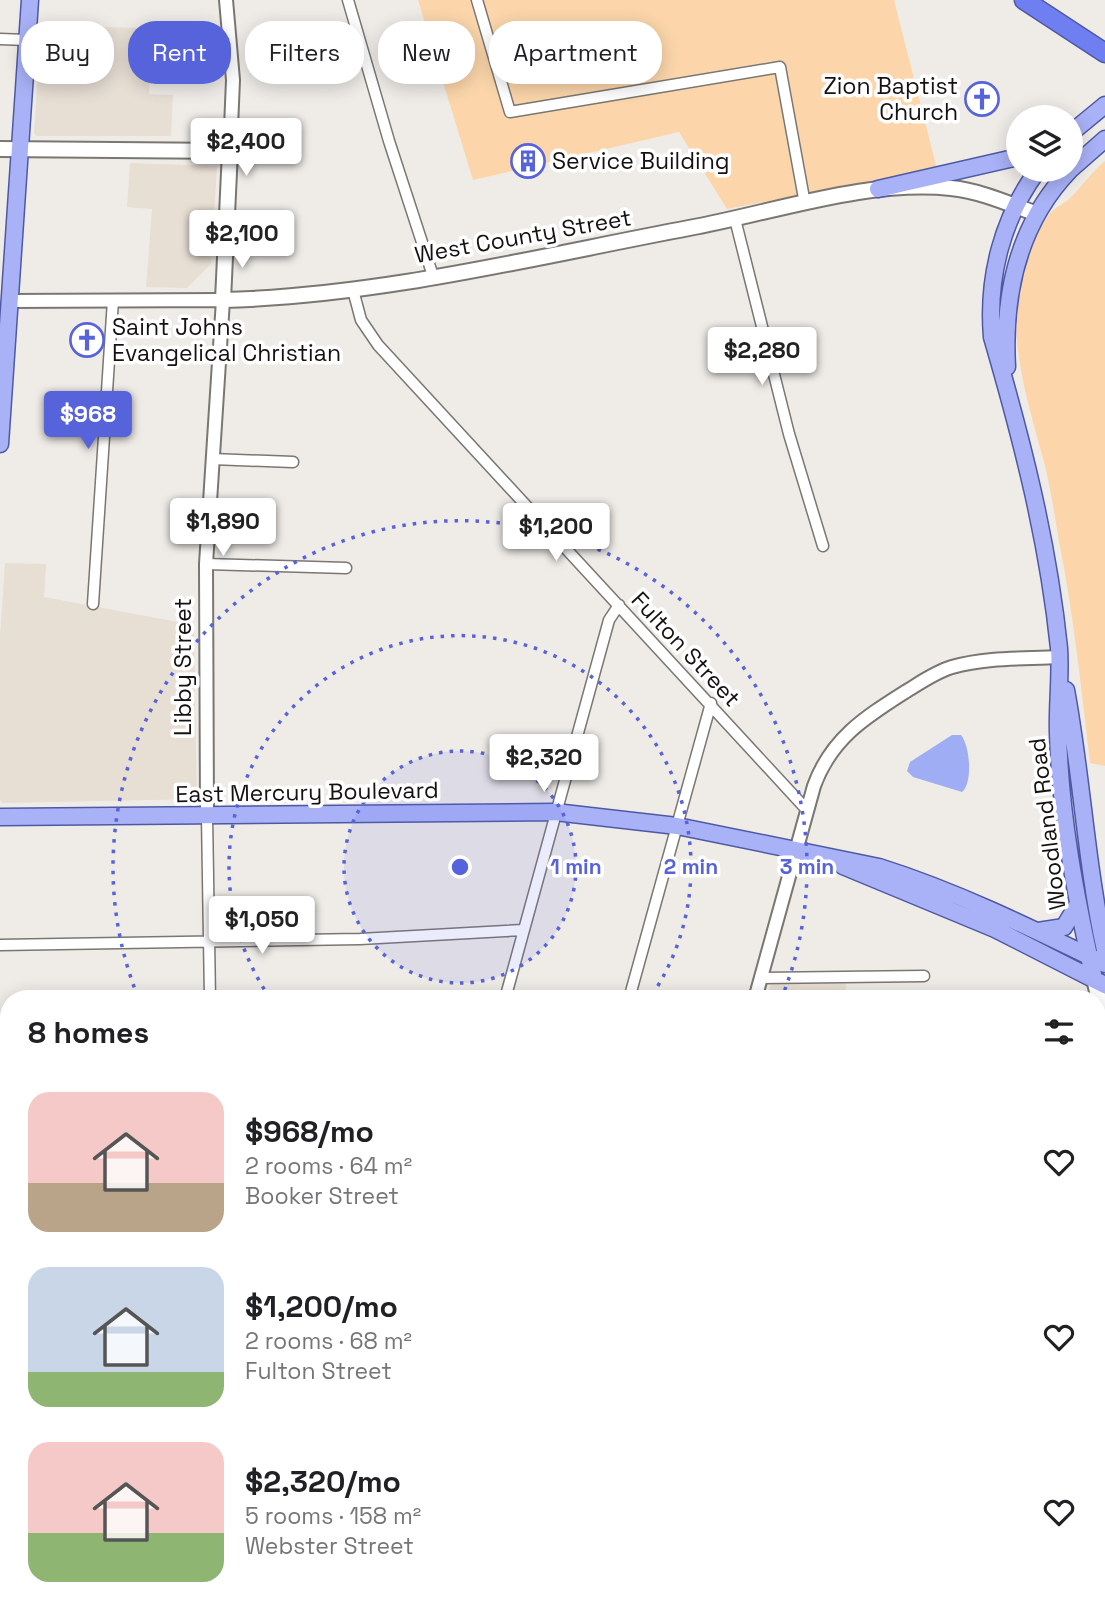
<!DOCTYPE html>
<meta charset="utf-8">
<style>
:root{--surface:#fff;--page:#f2f2f2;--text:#202124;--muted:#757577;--accent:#5763da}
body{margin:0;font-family:"Space Grotesk",sans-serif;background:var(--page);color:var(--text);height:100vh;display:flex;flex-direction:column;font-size:26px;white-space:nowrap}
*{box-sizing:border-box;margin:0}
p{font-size:23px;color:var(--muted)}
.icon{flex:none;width:38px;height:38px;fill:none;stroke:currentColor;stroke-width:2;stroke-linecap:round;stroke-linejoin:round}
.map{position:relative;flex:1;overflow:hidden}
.sheet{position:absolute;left:0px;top:990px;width:1106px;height:625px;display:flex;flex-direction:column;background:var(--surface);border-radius:28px 28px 0 0;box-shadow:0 4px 18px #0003}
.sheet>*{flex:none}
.hud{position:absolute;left:21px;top:21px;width:700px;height:63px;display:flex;gap:14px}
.tools{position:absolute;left:1006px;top:105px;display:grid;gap:14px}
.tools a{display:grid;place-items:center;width:77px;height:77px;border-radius:50%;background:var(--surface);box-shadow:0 4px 18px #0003;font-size:35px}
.price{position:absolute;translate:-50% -60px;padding:0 16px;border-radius:7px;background:#fff;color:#222;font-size:23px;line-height:46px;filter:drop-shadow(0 2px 4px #0008)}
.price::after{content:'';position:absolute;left:50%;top:42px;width:21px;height:16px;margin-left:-10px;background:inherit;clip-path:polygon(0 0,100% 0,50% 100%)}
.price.active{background:var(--accent);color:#fff}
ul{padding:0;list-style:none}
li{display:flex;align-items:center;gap:21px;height:175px;padding:0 28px}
li span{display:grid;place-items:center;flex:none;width:196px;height:140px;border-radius:21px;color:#555}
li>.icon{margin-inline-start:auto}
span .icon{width:84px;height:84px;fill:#fffc;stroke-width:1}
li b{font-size:30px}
h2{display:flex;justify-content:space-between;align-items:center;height:84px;padding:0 28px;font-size:30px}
.chip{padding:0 24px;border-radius:28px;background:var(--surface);box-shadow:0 4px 18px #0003;font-size:24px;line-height:63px}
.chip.active{background:var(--accent);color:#fff}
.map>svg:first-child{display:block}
.built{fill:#e7ded4}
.green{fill:#fcd6aa}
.water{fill:#9eadf4}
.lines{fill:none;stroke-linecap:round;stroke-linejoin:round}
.minor-casing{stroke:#7a7773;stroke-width:13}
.tertiary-casing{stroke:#7a7773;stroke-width:16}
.secondary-casing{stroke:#7a7773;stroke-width:18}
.primary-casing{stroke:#4f59a3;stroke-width:19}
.motorway-casing{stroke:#4f59a3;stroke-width:21}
.minor{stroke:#fff;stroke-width:10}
.tertiary{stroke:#fff;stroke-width:12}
.secondary{stroke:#fff;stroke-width:14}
.primary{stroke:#a9b2f7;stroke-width:16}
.motorway{stroke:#6f7ff1;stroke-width:18}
.ring{fill:none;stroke:#5763da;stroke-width:3.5;stroke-dasharray:3.5 7}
.labels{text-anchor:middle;stroke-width:7;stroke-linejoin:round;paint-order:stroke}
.poi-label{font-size:23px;fill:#141211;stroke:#fff;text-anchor:start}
.street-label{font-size:23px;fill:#141211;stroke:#fff}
.centre{fill:#5763da;stroke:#fff;stroke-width:3.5}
.ring-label{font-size:21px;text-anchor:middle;font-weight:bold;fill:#5763da;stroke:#fff;stroke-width:7;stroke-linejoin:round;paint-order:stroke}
</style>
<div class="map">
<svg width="1105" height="1614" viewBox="0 0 1105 1614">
<rect width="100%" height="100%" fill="#efece8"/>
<path class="built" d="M41 26 152 28 149 94 173 95 171 136H36L34 133Z
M130 163 217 166 211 264 187 288 146 287 152 209 127 207Z
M5 563 46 564 44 597 194 625 197 799 2 803 0 800V637Z
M771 984H846V999H767Z"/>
<path class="green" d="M418 0H894L937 169 727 209 679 132 473 180Z
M1105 161V766L1090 763C1081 687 1073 610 1058 536 1054 511 1050 486 1044 462 1021 377 993 297 1048 216 1053 208 1062 205 1069 199 1082 187 1091 172 1105 161Z"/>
<path class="water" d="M952 735H961C970 746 973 783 962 792L913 777 907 771 910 762Z"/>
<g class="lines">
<g class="minor-casing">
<path id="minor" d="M348 0 389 141 433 276
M477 0 510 112 780 67 805 204
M0 39 27 40
M735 219 789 434 823 546
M353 290 361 320 378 345 807 810
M212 459 293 462
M206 564 346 568
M93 604 113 300
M207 816 210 999
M0 945 360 939 523 930
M760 978 924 976
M505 999 609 620 619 605
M629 999 711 703
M0 1059H9
M0 1165 9 1164
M1097 1270 1105 1277
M0 1277 9 1276
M1097 1362H1105
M0 1558H9
M460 1606 461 1614
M1023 1606 1024 1614
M797 1614 798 1606"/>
</g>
<g class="tertiary-casing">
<path id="tertiary" d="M226 0 233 80 230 151
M9 301 223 300 206 564 207 816
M755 999 814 786C831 739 864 718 905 692 920 683 935 672 952 667 987 657 1024 659 1059 657
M594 1606 596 1614"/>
</g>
<g class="secondary-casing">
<path id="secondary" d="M0 149 230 151 223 300C380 296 535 257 689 228 772 213 867 179 951 188 981 191 1009 204 1037 214
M1094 979 1105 1024
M0 1341 9 1378
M0 1387 9 1425
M61 1606 64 1614
M73 1606 75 1614"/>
</g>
<g class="primary-casing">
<path id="primary" d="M1071 133 1105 105
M1071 169 1105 139
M1038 170C1002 218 987 278 992 337 1022 440 1048 541 1059 648 1061 676 1057 705 1058 733 1060 816 1076 898 1094 979
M878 189 1018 157
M1007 367C1003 294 1018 224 1070 170
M0 444 30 0
M1066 690C1082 776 1086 864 1105 950
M0 817 555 812 677 826 879 867C958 892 1031 928 1105 964
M843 866 995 929 1105 985
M1038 931 1064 927 1078 904"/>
</g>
<g class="motorway-casing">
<path id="motorway" d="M1024 0 1105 53"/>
</g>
<use href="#minor" class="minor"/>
<use href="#tertiary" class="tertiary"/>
<use href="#secondary" class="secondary"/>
<use href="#primary" class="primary"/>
<use href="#motorway" class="motorway"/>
</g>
<circle cx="460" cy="867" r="116" fill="#5763da" fill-opacity=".12"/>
<g class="ring">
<circle cx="460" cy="867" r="116"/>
<path d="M270 998A231 231 0 1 1 650 998"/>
<path d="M138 997A347 347 0 1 1 782 997"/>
</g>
<defs>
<g id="church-ring" transform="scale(1.75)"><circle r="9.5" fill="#fff" stroke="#5763da" stroke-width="1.5"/><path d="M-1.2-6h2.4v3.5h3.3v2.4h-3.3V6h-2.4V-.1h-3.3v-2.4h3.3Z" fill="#5763da"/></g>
<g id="building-ring" transform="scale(1.75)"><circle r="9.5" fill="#fff" stroke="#5763da" stroke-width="1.5"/><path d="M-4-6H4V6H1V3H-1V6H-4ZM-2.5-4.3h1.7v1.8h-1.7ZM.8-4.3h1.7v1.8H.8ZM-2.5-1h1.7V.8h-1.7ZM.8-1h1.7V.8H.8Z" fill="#5763da"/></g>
</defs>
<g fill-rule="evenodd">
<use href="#church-ring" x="982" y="99"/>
<use href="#building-ring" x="528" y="161"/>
<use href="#church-ring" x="87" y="340"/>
</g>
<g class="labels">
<g class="poi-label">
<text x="958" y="94" text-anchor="end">Zion Baptist<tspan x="958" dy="26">Church</tspan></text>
<text x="552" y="169">Service Building</text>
<text x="112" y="335">Saint Johns<tspan x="112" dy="26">Evangelical Christian</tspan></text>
</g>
<g class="street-label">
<text transform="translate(523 236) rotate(-10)" y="8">West County Street</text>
<text transform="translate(686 649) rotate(47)" y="8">Fulton Street</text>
<text transform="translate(183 667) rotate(-90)" y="8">Libby Street</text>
<text transform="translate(307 792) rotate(-1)" y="8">East Mercury Boulevard</text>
<text transform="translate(1047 824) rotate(-97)" y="8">Woodland Road</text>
</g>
</g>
<circle cx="460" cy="867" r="10" class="centre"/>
<g class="ring-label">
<text x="576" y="874">1 min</text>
<text x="691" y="874">2 min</text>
<text x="807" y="874">3 min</text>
</g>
</svg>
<div class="tools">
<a><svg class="icon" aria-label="layers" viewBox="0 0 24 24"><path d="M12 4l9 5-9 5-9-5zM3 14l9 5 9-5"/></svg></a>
</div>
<b class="price" style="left:246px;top:178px">$2,400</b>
<b class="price" style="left:242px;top:270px">$2,100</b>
<b class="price" style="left:762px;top:387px">$2,280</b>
<b class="price active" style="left:88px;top:451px">$968</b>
<b class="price" style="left:223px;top:558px">$1,890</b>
<b class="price" style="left:556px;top:563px">$1,200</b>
<b class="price" style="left:544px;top:794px">$2,320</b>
<b class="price" style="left:262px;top:956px">$1,050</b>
<div class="hud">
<a class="chip">Buy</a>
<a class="chip active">Rent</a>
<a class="chip">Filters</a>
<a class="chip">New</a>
<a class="chip">Apartment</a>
</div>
<section class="sheet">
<h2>8 homes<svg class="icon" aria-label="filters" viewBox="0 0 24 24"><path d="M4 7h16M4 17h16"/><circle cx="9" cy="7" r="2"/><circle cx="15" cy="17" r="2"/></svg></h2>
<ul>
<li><span style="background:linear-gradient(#f6c9c9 65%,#b9a48a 0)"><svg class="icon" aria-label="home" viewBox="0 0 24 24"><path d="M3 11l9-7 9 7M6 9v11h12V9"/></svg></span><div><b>$968/mo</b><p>2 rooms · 64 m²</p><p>Booker Street</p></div><svg class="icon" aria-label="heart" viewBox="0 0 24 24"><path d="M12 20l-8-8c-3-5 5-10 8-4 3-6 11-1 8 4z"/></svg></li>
<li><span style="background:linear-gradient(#c9d6e8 75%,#8fb573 0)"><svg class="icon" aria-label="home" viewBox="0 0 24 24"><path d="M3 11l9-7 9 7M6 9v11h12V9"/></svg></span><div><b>$1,200/mo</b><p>2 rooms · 68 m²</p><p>Fulton Street</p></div><svg class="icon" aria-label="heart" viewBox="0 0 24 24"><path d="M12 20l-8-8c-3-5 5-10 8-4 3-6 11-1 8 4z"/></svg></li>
<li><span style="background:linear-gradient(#f6c9c9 65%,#8fb573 0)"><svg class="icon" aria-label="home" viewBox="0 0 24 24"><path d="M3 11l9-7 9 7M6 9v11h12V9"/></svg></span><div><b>$2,320/mo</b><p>5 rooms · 158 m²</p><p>Webster Street</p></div><svg class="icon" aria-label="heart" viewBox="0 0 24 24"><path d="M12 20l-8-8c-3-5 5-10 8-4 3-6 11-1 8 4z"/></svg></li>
</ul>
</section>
</div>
